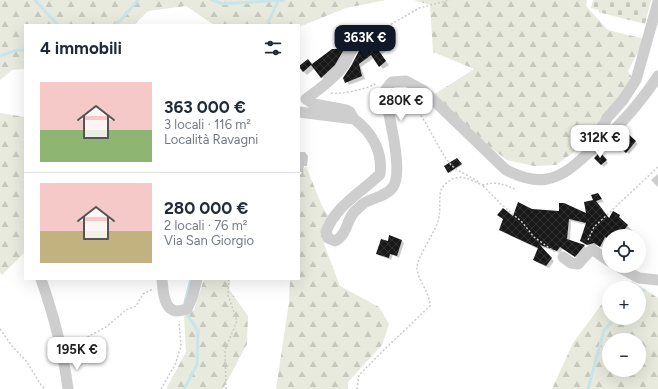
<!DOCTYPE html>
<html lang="it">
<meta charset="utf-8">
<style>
:root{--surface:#fff;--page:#f6f6f7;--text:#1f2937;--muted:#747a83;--line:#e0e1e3;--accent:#111827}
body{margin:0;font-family:Figtree,sans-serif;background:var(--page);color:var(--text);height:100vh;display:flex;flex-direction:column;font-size:15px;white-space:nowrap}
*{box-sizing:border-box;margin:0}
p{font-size:13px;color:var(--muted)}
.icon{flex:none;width:22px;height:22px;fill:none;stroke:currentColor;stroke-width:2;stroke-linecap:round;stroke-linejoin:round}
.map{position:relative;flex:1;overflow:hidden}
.sheet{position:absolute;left:24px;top:24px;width:276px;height:256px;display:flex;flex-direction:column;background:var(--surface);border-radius:0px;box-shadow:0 4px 16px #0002}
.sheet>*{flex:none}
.tools{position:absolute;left:602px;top:229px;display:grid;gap:8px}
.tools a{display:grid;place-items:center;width:44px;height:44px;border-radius:50%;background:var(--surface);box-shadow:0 4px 16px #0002;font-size:20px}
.price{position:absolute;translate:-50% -34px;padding:0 9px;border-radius:8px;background:#fff;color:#222;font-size:13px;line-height:26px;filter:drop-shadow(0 1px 2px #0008)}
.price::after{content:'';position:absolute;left:50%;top:24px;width:12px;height:9px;margin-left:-6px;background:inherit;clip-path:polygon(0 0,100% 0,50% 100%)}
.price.current{background:var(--accent);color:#fff}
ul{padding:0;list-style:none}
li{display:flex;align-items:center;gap:12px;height:100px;padding:0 16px}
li+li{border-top:1px solid var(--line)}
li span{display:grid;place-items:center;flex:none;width:112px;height:80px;border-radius:0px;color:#555}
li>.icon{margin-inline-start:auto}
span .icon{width:48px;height:48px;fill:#fffc;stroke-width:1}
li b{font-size:17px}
h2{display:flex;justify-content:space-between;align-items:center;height:48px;padding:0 16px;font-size:17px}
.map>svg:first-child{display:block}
.forest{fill:url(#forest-firs);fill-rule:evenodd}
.cemetery{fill:url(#cemetery-stones)}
.shadow{fill:#0003}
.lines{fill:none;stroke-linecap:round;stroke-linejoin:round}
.stream{stroke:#cae5ea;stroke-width:3}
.building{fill:url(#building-cross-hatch)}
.path{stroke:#cbcbcb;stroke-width:1.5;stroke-dasharray:2 2;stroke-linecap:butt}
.minor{stroke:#cecece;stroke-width:11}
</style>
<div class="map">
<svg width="658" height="389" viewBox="0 0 658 389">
<defs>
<pattern id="forest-firs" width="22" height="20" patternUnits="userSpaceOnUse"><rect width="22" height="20" fill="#e7eadd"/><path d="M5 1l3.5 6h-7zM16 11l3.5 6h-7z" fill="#c7c9be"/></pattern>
<pattern id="cemetery-stones" width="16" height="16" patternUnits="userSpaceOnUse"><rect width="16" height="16" fill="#e7eadd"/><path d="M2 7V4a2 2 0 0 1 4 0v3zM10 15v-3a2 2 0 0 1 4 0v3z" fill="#c7c9be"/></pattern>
<pattern id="building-cross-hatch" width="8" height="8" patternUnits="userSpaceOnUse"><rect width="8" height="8" fill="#181818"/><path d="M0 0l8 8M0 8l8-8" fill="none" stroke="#313131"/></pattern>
</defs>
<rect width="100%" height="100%" fill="#fff"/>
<path class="forest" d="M0 0H386L346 8 299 27V25H214L186 6 148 11 134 25H25V69L12 70 0 80Z
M414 0H587L586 6 608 30 645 39 628 71 633 79 604 130 556 165 534 166 507 160 482 141 435 94 474 69 433 52 430 5Z
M0 113 25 117V252L2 275 0 273Z
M306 166 322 206 329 217 324 244 340 286 379 307 389 324 382 345 348 382V389H276L289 302 290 279H299V176Z
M204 279H230L229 289 248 316 247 344 223 389H166L186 352 184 316 194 310Z
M632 281 658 298V389H552L573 343 604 301 609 297V318H639V288H622ZM609 340H639V370H609Z"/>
<path class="cemetery" d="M593 0H651L645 24 598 12 599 10 591 8Z"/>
<path class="shadow" d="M346 41H354L356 44 338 68 325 81 315 68 307 75 303 71 308 61 312 65 339 50 345 45Z
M379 42 386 51 381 55 389 65 383 69 374 58 361 67 365 79 349 85 344 78Z
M625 132 638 144 629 154 616 143Z
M299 152H305L308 156 307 166H304L303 172H299Z
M600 154 608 163 604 167 595 158Z
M457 160 462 165 450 173 449 172Z
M658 174V187L651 180Z
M600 197 604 202 598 203 609 219 619 216 622 219 621 220 633 231 628 236H621L620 234 619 236H609V239L603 248 598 245 591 247 581 241 587 225 571 221 570 241 584 246 587 249 578 258 563 249 560 253 539 246 554 261 549 268 536 262 534 259 538 249 503 232 504 220 498 215 513 218 531 210 587 214 594 201Z
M390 237 402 241 404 243 399 258 393 255 391 260 380 256 377 254 388 242Z"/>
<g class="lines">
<path class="stream" d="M35 0 58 25
M212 0 222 4 284 0
M115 25 120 21 138 0
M267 25 278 1
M0 56 17 50H25
M639 295 644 290
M185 302 191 279
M184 389 197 365 198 331 186 313
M588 389 604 330 616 318"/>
</g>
<path class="building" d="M376 37 383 48 379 51 386 61 379 67 371 55 359 64 362 76 345 83 343 78 351 66 360 49Z
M345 40H354V41L350 42 347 44 335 65 321 78 311 65 303 72 299 67V66L308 59 312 64 332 49H338L344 45Z
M625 131 636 141 626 153 614 143Z
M600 152 607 160 601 165 594 158Z
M457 158 462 164 448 173 444 166Z
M598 193 602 199 596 201 609 218 613 211 620 215 619 217 628 225 621 234 617 232 615 236H609V239L605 237 600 247 594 243 587 245 580 241 586 223 569 219 567 239 585 245 575 257 560 247 557 251 540 245 552 258 546 266 533 260 538 248 499 230 503 219 497 215 503 208 513 216 518 202 532 209 559 211V203H564L586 213 584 202 593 200 591 195Z
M389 235 402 240 397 256 390 254 389 258 376 254 381 239 388 241Z"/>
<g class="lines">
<path class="path" d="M360 42 378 29 390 25 419 8 450 0
M399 92C406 101 415 108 422 117 432 133 439 150 451 165 457 171 472 177 480 183
M331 93C339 95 368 89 374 84L377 86
M483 186 502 205 522 222 534 237 555 252
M588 240 594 227 658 167
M0 329 12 346 27 362 41 385 45 389
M72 350 89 336 106 327 126 310 136 306 143 294 153 289
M161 389 175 365 181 346 179 321
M226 389 225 350 237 321 228 295 229 279
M357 389 359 375 388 346 430 306C430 292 418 281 417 268 416 260 434 233 437 224 442 212 438 200 441 190 442 187 446 183 449 181 460 173 471 180 482 185 497 181 503 184 517 190"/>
<path class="minor" d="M353 48C349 54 348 59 344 65 337 76 317 91 306 99L314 104 346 110 350 112 354 119
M299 112 354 119C372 132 383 152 380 174 361 193 336 205 326 232L328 238 335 241C348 234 346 220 355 211 358 209 361 205 364 203 374 197 386 197 393 187 404 171 388 114 385 94L386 89 392 82 406 81 423 90 506 170C518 176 533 182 547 179 563 176 574 166 586 155 616 130 636 109 658 76
M605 140 603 127 607 118 623 100 636 80 658 2
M563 257 571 263 578 264 590 251 593 250 609 261
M617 266 639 278 658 280
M41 279C54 316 63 350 68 389
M162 279C163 289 163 311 178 311 181 311 185 309 187 309L192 298 197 279"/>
</g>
</svg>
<div class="tools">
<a><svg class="icon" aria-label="locate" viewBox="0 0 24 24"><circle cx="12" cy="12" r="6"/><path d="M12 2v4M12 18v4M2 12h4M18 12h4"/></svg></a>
<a>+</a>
<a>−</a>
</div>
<b class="price current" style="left:365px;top:59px">363K €</b>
<b class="price" style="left:401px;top:122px">280K €</b>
<b class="price" style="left:600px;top:159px">312K €</b>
<b class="price" style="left:77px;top:371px">195K €</b>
<section class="sheet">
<h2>4 immobili<svg class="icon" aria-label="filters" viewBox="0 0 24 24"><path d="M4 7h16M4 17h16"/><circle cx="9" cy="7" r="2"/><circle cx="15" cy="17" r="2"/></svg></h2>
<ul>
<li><span style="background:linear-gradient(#f6c9c9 60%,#8fb573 0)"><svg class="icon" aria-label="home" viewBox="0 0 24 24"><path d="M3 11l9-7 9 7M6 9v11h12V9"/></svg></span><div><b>363 000 €</b><p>3 locali · 116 m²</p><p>Località Ravagni</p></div></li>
<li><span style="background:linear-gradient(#f6c9c9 60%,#c2b280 0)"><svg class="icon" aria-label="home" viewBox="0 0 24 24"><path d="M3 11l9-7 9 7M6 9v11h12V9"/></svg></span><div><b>280 000 €</b><p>2 locali · 76 m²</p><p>Via San Giorgio</p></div></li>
</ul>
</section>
</div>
